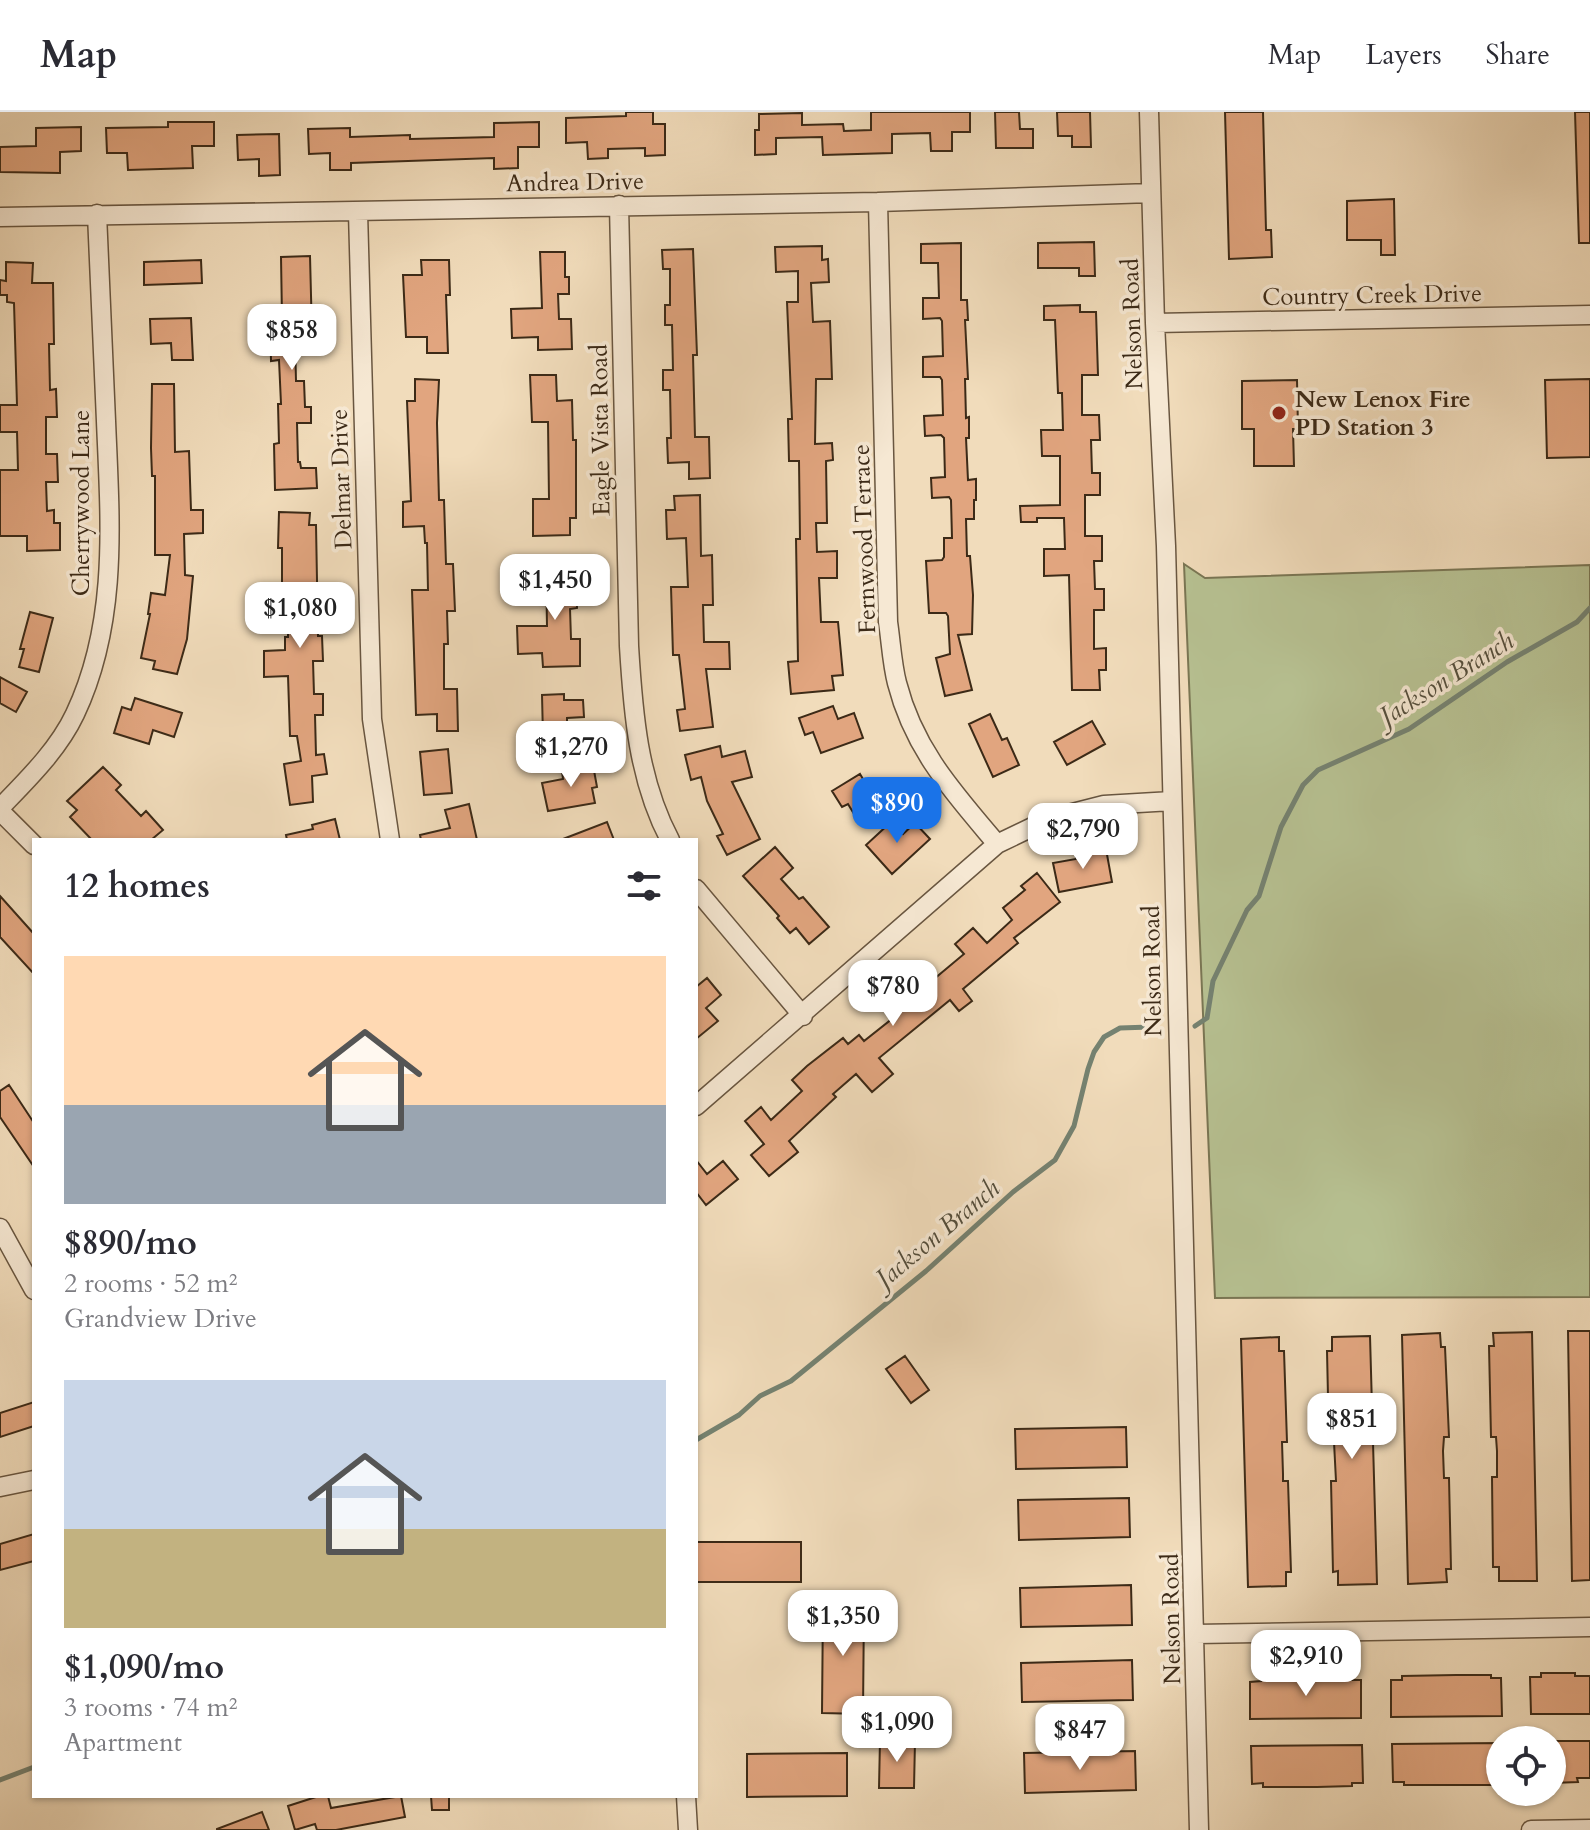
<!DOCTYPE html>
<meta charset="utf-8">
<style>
:root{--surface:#fff;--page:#f7f7f7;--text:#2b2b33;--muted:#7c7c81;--line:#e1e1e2;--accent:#1a73e8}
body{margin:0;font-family:Cardo,serif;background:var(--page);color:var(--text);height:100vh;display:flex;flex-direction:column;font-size:30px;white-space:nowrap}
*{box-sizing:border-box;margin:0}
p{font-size:26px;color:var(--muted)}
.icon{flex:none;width:44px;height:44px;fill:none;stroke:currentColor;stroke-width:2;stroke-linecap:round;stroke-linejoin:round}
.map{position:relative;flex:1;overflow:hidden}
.side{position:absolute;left:32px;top:726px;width:666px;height:960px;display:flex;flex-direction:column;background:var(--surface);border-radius:0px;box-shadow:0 2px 6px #0004}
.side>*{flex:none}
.tools{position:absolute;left:1486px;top:1614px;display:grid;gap:16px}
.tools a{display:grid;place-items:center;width:80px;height:80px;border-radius:50%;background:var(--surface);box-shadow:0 2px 6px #0004;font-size:40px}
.price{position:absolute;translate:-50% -68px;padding:0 18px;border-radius:16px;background:#fff;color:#222;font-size:26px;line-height:52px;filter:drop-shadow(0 2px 4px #0008)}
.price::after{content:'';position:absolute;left:50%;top:48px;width:24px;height:18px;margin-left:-12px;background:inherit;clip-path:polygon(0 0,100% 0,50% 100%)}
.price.active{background:var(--accent);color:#fff}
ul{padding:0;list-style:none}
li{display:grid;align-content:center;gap:16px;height:424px;padding:0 32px}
li span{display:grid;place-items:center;height:248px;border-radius:0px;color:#555}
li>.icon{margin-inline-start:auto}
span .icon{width:144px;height:144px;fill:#fffc;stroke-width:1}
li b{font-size:34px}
h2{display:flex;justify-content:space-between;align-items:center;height:96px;padding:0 32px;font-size:34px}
header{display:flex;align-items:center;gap:48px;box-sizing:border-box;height:112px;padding:0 40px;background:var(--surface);border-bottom:2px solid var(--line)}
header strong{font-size:38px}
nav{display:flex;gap:44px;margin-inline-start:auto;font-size:28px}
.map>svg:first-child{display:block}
.green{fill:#b7c192;stroke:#7a7654;stroke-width:2}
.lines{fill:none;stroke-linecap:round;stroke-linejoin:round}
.stream{stroke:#758271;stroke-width:5}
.building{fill:#e1a57f;stroke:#3c2a17;stroke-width:2}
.minor-casing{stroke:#695640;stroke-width:21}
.minor{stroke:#f6e8d3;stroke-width:18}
.poi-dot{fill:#8f2418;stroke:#f6e8d3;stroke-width:3}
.labels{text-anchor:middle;stroke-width:7;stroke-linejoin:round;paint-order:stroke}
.street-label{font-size:24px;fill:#3c2a17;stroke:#f6e8d3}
.poi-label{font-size:24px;font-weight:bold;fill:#3c2a17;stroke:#f6e8d3;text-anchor:start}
.water-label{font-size:26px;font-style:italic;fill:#544e3c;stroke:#f6e8d3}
</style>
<header>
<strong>Map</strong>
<nav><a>Map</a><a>Layers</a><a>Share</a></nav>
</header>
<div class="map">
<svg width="1590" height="1718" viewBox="0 0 1590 1718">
<rect width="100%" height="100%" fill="#f1dcbb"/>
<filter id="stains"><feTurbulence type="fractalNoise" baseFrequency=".0025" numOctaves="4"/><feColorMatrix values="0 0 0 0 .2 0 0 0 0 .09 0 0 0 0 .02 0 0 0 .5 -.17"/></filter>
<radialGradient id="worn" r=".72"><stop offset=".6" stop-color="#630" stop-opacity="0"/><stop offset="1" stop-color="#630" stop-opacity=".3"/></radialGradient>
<path class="green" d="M1184 452 1205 466 1590 453V1185L1215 1186Z"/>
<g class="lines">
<path class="stream" d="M1195 914 1207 906 1213 869 1247 798 1259 784 1281 715 1303 673 1318 658 1409 617 1507 550 1577 510 1590 496
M696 1328 739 1303 760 1284 791 1269 926 1159 1013 1080 1055 1048 1074 1014 1088 957 1094 940 1104 925 1120 916 1150 915
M0 1668 34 1655"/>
</g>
<path class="building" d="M626 0H653V12H665V43L645 44V36L608 37V46L588 47 587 30 566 31V6L626 4Z
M871 0H970V20H952V39H931L930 21 892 22V41L823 43 822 25 776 26V42L755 43V18H759V2L802 1V13L843 12 844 19 871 18Z
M995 0H1019L1020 17H1033V36H996Z
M1057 0H1090L1091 35H1072V24H1058Z
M1225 0H1263L1266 118H1271L1272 145 1229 147Z
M1575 0H1590V131H1579Z
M168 10H214V34H192L193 56 128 58 127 41H107L106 16 168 15Z
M539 10V35H518V56L494 57V46L351 51V58H330V41L309 42 308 17 350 16V25L410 23V27L494 25V11Z
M81 15V39L60 40V61L0 60V35L36 34V16Z
M279 22 280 63 259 64V47L238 48 237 23Z
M1394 87 1395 143H1381V128H1347V89Z
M1094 130 1095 164H1079V156H1038V131Z
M961 131V188H967L968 208H965L968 267H965L966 306 969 305V326H966L968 368 976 367V388H974V407H966L967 444H970L973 483 972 522 958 523 972 578 945 584 936 546 950 542 948 504 946 501H929L926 449 942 448 944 445V426H952L951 388 949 385 932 386 931 366 945 365 944 326 941 323 925 324 924 304 943 303 942 268 940 265H923V245L943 244 942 209 940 206 923 207V186H939L938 151H921V132Z
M822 134V148L828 147 829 170 811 171 813 210 830 209 832 267H816L815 332 832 331 833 348 826 349 827 411H816L817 440 837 439V466H819L821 510H838L843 563 832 564 834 578 791 582 788 550 798 549 796 427H800L799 349H789L788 307H792L787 190H798V159L776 160 775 135Z
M693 137 697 243H693L695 325H709L710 366 689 367V350L668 351 667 326H671L670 278H663V258H673L672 213H665V193H670V157H663L662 138Z
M540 140H565V165H569V182H558L559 207H571L572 237 538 238V225L512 226 511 197 542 196Z
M310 144 312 222H297V228H295L296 269H304L305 295H311V311H297L298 350H300L301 356H316L317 376 275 378 274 332 279 331 278 292H281L279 248 271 249 270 207 282 206 281 145Z
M201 148 202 171 144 173V150Z
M421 148H449L450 183H446L448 241H427V225H406L403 163H422Z
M6 150 33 151 32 171H53L54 232H49L50 278 56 277 57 305H46V342H57L58 370H46L47 399 54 398V411H60V438L27 439V424H0V358H18L17 320H0V293H17L14 191 7 190V183H0V168L6 169Z
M1080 193V200H1096L1098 263H1082V303H1099L1100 328H1091L1092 361H1100V383H1085V424H1102V449H1094L1095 477H1104V498H1094V537L1106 536V558H1099L1100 578H1072L1069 463 1044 464V437H1065L1064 406H1037V410H1021L1020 394 1060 393V344H1042L1041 318H1063L1062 281H1058L1055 208H1044V194Z
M191 206 193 248H172L171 231 151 232 150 207Z
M530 263H556L557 289 572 288 573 328H576V406H570V423L533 424V387H549L548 310H532Z
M415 267 439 268 437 311 439 388H444L446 452H453L455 499H447L448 532H444V577H457L458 619H437V602L416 603 412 478H428L427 431H425L424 414 403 415V390L411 389 407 289H415Z
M1590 267V345L1547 346 1545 268Z
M1297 268 1298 317H1293L1294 354H1254V317H1242V269Z
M152 272H174L175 340 189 339 191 398H203V421L184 422 185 463 193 464 187 527 177 562 153 557 155 549 141 546 150 502H148L151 481 165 483 170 443H155V364H152L151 336Z
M700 383 701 444 712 443 713 493H703L704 530H729L730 557H706L713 615 680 619 677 598 685 597 679 543H673L671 475H688L686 426 667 427 666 398H675L674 384Z
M279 400 310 401 309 413H316L318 524H322L323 549H313L314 582H323V603H315L316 643 324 642 327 662 312 664 313 690 290 693 284 652 301 649 297 624H290L288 564 264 565V539L285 538V525H288V478H282V436H278Z
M576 452 577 496 570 497 571 527H580V554L543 555 542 541 518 542 517 514H547L546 453Z
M30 500 53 506 39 560 19 555 24 537H20Z
M0 565 27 580 16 600 0 591Z
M564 582V588H583L584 605 567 606V624L543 625 542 583Z
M135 586 182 601 174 625 153 618 149 632 114 621 122 595 131 598Z
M833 594 838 607 854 601 863 626 821 641 813 620 805 623 799 606Z
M990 602 1002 628 1007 626 1019 653 993 665 969 612Z
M1092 609 1105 632 1067 653 1054 630Z
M720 634 722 645 745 639 752 665 732 670 760 727 727 743 717 724 723 722 707 689 701 665 691 668 685 643Z
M448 637 452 681 424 683 420 640Z
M593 653 597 675 592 676 595 691 548 699 542 671 563 667 562 659Z
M103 655 121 673 116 678 141 704 146 699 163 718 151 728H92L70 705 77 698 67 689Z
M860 662 869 677 883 668 894 686 857 707 848 692 842 695 832 679Z
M469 692 477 728H421L420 723 450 716 445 698Z
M335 707 340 728H287L286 723 313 717 312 713Z
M607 710 614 728H563V727Z
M891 710 903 722 915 711 930 727 892 762 866 733Z
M775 735 793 756 781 767 799 787 803 785 829 815 809 832 796 816 790 821 777 806 779 804 743 764Z
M1106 737 1112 770 1059 780 1053 751 1076 747V742Z
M1037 761 1060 790 1014 826 1018 831 963 877 972 889 959 899 950 888 879 946 893 962 872 980 856 962 833 982 836 985 789 1029 798 1040 769 1064 751 1043 764 1032 745 1009 761 995 771 1008 802 979 792 968 807 954 843 926 848 932 859 923 864 929 893 906 881 891 925 855 934 867 964 842 955 832 973 816 987 831 1012 808 1003 796 1025 778 1021 774Z
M0 784 34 822V862L0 825Z
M707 866 721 883 706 896 718 909 696 927V875Z
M9 973 34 1011V1055L0 1005V979Z
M696 1048 707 1062 723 1049 738 1067 706 1093 696 1080Z
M1568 1219H1590V1468L1572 1469Z
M1532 1220 1537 1469H1499V1455H1493L1492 1365H1497V1339L1496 1325H1491L1489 1234H1494L1493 1221Z
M1440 1221 1441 1235H1445L1449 1325H1444L1443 1339 1444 1366H1449L1451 1457H1446L1447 1470 1408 1472 1402 1223Z
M1370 1224 1377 1472 1338 1473V1459L1333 1460 1331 1369H1336L1334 1330H1329L1327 1239H1332V1225Z
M1279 1225V1239H1284L1287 1330H1282L1283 1362V1369H1288L1291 1460H1286V1474L1248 1475 1241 1227Z
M905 1244 929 1278 911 1291 886 1257Z
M34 1290V1314L0 1325V1301Z
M1126 1315 1127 1355 1016 1357 1015 1317Z
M1129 1386 1130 1425 1019 1428 1018 1388Z
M34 1422V1449L0 1458V1432Z
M696 1430H801V1470H696Z
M1131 1473 1132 1513 1021 1515 1020 1476Z
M823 1491H864L863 1602 822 1601Z
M1132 1548 1133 1588 1022 1590 1021 1551Z
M1541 1561H1575V1564H1590V1602H1531L1530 1565H1541Z
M1456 1563H1491V1566H1501L1502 1604 1391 1605V1568H1402V1564Z
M1350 1564V1568H1361V1606L1250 1607V1570L1261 1569V1566Z
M880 1628 915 1629 914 1676H879Z
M1552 1629H1590V1666H1577L1578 1670 1552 1671Z
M1500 1631V1669H1493V1673H1404V1670H1393L1392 1632Z
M1362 1633 1363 1671H1352V1674L1317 1675H1263V1671L1252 1672 1251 1634Z
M1135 1639 1136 1678 1025 1681 1024 1641Z
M847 1641V1684L747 1685V1642Z
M319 1684H328L331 1696 401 1684 405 1705 336 1718H317L315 1712 295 1718 288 1694Z
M431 1684H449V1698H432Z
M262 1700 269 1718H217V1717Z"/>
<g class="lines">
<g class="minor-casing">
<path id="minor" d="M1149 0 1155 211 1166 434 1199 1718
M878 90 888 510C891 530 892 552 897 571 914 638 954 681 997 732
M619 93 629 534C633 600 638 668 670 728
M358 100 372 607 390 728
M0 105 878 90 1151 81
M1155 211 1590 203
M0 696C27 668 58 638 75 602 119 509 110 408 106 309 103 240 100 171 97 102
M0 699 34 733
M696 777 803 904
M696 994 997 732 1049 707 1104 693 1172 689
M0 1116 34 1178
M0 1375 34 1368
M1196 1522 1590 1515
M686 1684 688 1718
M1531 1718 1590 1717"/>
</g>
<use href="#minor" class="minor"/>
</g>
<circle class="poi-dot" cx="1279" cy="301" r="8"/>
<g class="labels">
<g class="street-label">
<text transform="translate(575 70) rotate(-1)" y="8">Andrea Drive</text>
<text transform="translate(1372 183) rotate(-1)" y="8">Country Creek Drive</text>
<text transform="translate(1132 212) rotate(-92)" y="8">Nelson Road</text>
<text transform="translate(600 318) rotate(-91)" y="8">Eagle Vista Road</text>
<text transform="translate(341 367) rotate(-92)" y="8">Delmar Drive</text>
<text transform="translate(81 391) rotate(-90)" y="8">Cherrywood Lane</text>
<text transform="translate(864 427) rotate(-92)" y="8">Fernwood Terrace</text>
<text transform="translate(1152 859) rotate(-91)" y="8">Nelson Road</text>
<text transform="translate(1171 1507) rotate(-91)" y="8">Nelson Road</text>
</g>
<g class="poi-label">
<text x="1295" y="295">New Lenox Fire<tspan x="1295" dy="28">PD Station 3</tspan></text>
</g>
<g class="water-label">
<text transform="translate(1446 566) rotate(-32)" y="9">Jackson Branch</text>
<text transform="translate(937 1121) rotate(-40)" y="9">Jackson Branch</text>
</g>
</g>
<rect width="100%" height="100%" filter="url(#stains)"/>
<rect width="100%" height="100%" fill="url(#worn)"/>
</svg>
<div class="tools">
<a><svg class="icon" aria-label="locate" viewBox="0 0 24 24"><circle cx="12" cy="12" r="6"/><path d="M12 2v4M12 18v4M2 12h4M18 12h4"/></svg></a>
</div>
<b class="price" style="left:292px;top:260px">$858</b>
<b class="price" style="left:555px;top:510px">$1,450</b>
<b class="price" style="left:300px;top:538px">$1,080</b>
<b class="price" style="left:571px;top:677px">$1,270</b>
<b class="price active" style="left:897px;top:733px">$890</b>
<b class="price" style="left:1083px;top:759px">$2,790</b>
<b class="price" style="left:893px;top:916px">$780</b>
<b class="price" style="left:1352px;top:1349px">$851</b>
<b class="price" style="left:843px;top:1546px">$1,350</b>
<b class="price" style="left:1306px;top:1586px">$2,910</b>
<b class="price" style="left:897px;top:1652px">$1,090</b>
<b class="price" style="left:1080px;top:1660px">$847</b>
<section class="side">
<h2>12 homes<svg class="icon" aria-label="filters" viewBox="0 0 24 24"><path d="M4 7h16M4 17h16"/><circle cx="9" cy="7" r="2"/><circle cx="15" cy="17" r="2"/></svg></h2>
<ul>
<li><span style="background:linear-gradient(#ffd9b3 60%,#9aa5b1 0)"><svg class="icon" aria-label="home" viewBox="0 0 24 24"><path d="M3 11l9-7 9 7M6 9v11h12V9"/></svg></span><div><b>$890/mo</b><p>2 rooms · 52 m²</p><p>Grandview Drive</p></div></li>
<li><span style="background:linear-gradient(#c9d6e8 60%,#c2b280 0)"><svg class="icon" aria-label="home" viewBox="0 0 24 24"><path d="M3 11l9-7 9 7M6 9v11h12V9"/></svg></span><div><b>$1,090/mo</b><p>3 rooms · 74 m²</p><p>Apartment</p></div></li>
</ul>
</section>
</div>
